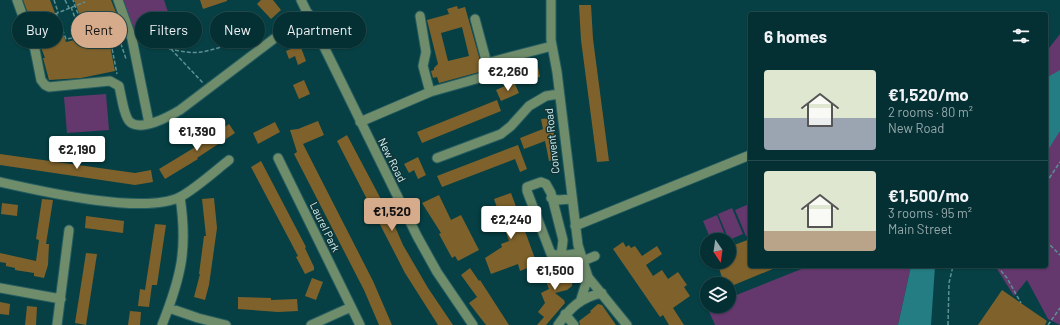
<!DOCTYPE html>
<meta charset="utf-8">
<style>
:root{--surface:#043033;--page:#0d383b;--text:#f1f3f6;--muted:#97a9ac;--line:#254b4e;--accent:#d6ab8b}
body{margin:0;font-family:Barlow,sans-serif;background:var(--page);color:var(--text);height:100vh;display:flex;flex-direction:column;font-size:15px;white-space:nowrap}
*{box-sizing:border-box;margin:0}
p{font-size:13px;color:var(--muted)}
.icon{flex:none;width:22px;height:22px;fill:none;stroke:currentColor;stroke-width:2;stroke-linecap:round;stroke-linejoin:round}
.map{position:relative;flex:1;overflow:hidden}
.sheet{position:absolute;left:748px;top:12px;width:300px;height:256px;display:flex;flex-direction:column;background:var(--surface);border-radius:4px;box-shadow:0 1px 3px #0004,0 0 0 1px var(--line)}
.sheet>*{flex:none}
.top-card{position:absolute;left:12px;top:12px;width:380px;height:36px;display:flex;gap:8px}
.needle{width:26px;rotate:167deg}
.buttons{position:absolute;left:700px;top:233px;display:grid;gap:8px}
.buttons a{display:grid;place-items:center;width:36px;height:36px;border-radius:50%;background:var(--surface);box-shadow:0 1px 3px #0004,0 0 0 1px var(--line);font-size:20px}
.price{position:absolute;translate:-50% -34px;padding:0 9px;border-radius:4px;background:#fff;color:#222;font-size:13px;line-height:26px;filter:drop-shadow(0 1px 2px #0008)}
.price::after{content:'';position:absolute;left:50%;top:24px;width:12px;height:9px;margin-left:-6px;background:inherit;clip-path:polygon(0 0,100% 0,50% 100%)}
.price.current{background:var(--accent);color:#111}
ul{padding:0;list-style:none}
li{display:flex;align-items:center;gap:12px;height:100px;padding:0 16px}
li+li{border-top:1px solid var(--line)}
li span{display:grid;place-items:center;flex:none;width:112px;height:80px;border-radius:4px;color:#555}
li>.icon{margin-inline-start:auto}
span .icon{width:48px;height:48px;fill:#fffc;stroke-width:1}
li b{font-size:17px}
h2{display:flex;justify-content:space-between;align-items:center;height:48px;padding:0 16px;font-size:17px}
.tag{padding:0 14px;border-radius:18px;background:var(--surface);box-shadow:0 1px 3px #0004,0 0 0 1px var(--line);font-size:14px;line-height:36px}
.tag.current{background:var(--accent);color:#111}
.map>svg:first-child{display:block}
.green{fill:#64376d}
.water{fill:#247d82}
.building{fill:#7f622b;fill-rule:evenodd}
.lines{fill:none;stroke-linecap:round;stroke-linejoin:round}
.minor-casing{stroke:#265d61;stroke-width:11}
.path{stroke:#5c9094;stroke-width:1.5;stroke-dasharray:4 2;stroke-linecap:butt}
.minor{stroke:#708d6b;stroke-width:9}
.labels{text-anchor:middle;stroke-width:3;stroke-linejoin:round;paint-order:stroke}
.street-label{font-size:11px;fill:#cbf8fb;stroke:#153335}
</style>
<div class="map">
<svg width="1060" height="325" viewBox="0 0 1060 325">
<rect width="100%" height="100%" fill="#064044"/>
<path class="green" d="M123 0H164L171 21 134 33Z
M1060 34V325L1048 319 1027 280 1014 296 997 269 992 266H1046V52Z
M106 94 109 130 67 133 64 97Z
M749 204 750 235 746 236 735 210Z
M732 208 743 234 729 240 718 214Z
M717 215 727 240H711L703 221Z
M809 266H911L898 325H715L707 307 729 306V298Z"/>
<path class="water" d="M1060 70V131L1046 153V78Z
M911 266H935L931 325H898Z"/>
<path class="building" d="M23 0H50L66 42 88 37 74 0H111L123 30 108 36 115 71 81 78 49 80 43 58H45Z
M200 0H227V1L203 9Z
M261 0H273L281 10 271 19 257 4Z
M579 5H591L593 39 609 161 597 162 581 40Z
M457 6 458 9 465 7 483 71 439 83 437 77 433 78 431 71 434 70V68L438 64 427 20 449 14 447 9ZM462 27 469 56 448 61 441 33Z
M300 45 306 61 298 65 295 56 289 59 286 51Z
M537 62 540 77 531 79 527 64Z
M304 80 310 94 299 99 293 85Z
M514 82 519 93 501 101 496 90Z
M497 100 501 111 422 143 417 132Z
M552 118 557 160 549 161 545 141 524 149 520 138 543 129 541 119Z
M318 121 324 135 303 144 373 281 392 325H379L364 290 294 154 297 152 290 130 298 129Z
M275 122 280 132 258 144 253 133Z
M229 124 235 133 197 158 198 159 165 179 159 169 197 146V145Z
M347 135 393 222 403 245 428 288 453 325H438L405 273 337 141Z
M518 145 527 169 520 172 515 159 442 187 437 176Z
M0 154 135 173 151 170 153 182 135 185 0 165Z
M418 157 426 175 418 179 414 170 409 173 404 164Z
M261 161 306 247 305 248 314 267V270L305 274 296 257 298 256 251 167Z
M511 193 537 264 520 271 518 264 491 274 485 258 502 247 501 244 509 241 494 199Z
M439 195 451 220 461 215 479 250 458 261 455 256 452 258 439 234 441 233 422 203Z
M214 198 217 228 209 285 205 300 194 297 200 274H199L204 236H206L202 199Z
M42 199 53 200 46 244H49L48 265 44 278 34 276V273L15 270V268L6 266V263L0 262V253L36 261 39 240 36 239Z
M2 203 18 205 17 216 1 214Z
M86 216 124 221 123 233 85 228Z
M155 224 166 225 157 285H152L149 307 138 306 140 289 145 290Z
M750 239V266H780L729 287V284H724L719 268 729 262V247Z
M623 242 626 247 629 245 631 248 635 246 642 256 657 246 662 254 646 265 653 276 662 270 668 279 678 272 687 285 684 287 690 296 673 308 684 325H669L663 315 660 317 613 249Z
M86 253 97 254 86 325 75 323Z
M565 262 573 276 572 286 567 290 555 293 564 300 565 303 546 325H537L544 317 538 312 545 303 541 293 549 289 542 270Z
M470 268 479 281 480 280 509 325H486L469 303 477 297 461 275Z
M312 278 323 282 316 300 305 296Z
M1002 290 1047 321 1045 325H978Z
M238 297 271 298V300L297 299 298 311 278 312 238 309Z
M0 302 10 304 9 315 0 314Z
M598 304 602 305 616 325H580L579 321 591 312 590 311Z
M27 306 37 307 36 325H25Z
M130 311 141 312 140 325H128Z"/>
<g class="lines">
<g class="minor-casing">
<path id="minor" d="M17 0 35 50 41 80 45 85 49 87 110 81 119 86C121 94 124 117 130 122 141 132 170 116 180 110L308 13
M118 0 132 39 149 123
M301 0 417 236 437 272 473 325
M551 0V40L557 72 578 245 588 277 627 325
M487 63 552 46
M430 92 490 75 475 19
M360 122 430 92 423 66 426 52 420 16
M278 158 360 325
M437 158 501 134 511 126 529 106 546 96 559 94
M0 182C40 191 144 215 180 197 195 189 215 171 229 160
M541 182 546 184 551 193 563 240 561 256 551 254 527 191V187Z
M551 198 558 200 571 199
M575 226 750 155
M561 256 580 253
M583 261 595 256
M0 288 61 299
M581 299 588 277
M169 308 198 318 226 325
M565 314 574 325
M57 325 69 230
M162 325C181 277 188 249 180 197
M311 325 351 307
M558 325C570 308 581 297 602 293"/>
</g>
<path class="path" d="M54 0 58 12
M65 0 69 8
M71 7 80 31
M56 13 66 39 86 36 73 0
M55 14 85 2
M117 32 126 59
M140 41C156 45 186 55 201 52 222 49 241 37 263 36
M109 43 123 40
M111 43 117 74
M171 49 203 83
M1046 183 1060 162
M1046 241 1060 255
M997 266 1007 278 1021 303
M948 325 949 283 953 266
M1048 325 1060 308"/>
<use href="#minor" class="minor"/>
</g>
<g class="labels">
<g class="street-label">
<text transform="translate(552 141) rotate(-96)" y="4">Convent Road</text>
<text transform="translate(392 160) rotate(63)" y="4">New Road</text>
<text transform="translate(325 227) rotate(64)" y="4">Laurel Park</text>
</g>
</g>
</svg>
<div class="buttons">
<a><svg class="needle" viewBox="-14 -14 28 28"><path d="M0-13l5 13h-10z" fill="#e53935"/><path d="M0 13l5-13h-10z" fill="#97a9ac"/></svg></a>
<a><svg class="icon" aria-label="layers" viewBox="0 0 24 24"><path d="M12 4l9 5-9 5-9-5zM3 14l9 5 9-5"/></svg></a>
</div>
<b class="price" style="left:508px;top:92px">€2,260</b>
<b class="price" style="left:197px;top:152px">€1,390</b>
<b class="price" style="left:77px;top:170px">€2,190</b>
<b class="price current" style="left:392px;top:232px">€1,520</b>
<b class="price" style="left:511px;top:240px">€2,240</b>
<b class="price" style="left:555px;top:291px">€1,500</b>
<div class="top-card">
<a class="tag">Buy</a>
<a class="tag current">Rent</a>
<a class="tag">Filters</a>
<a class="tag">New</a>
<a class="tag">Apartment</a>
</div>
<section class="sheet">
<h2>6 homes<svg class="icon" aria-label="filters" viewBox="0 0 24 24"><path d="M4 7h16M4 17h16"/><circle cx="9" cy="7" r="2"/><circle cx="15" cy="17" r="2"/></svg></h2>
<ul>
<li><span style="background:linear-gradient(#dfe7d0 60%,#9aa5b1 0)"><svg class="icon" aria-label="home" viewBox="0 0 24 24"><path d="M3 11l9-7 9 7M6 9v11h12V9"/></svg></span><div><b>€1,520/mo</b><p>2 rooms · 80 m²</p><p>New Road</p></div></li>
<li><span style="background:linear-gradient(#dfe7d0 75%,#b9a48a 0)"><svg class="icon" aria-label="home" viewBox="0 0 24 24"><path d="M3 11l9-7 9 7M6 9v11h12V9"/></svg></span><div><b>€1,500/mo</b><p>3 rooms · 95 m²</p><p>Main Street</p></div></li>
</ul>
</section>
</div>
